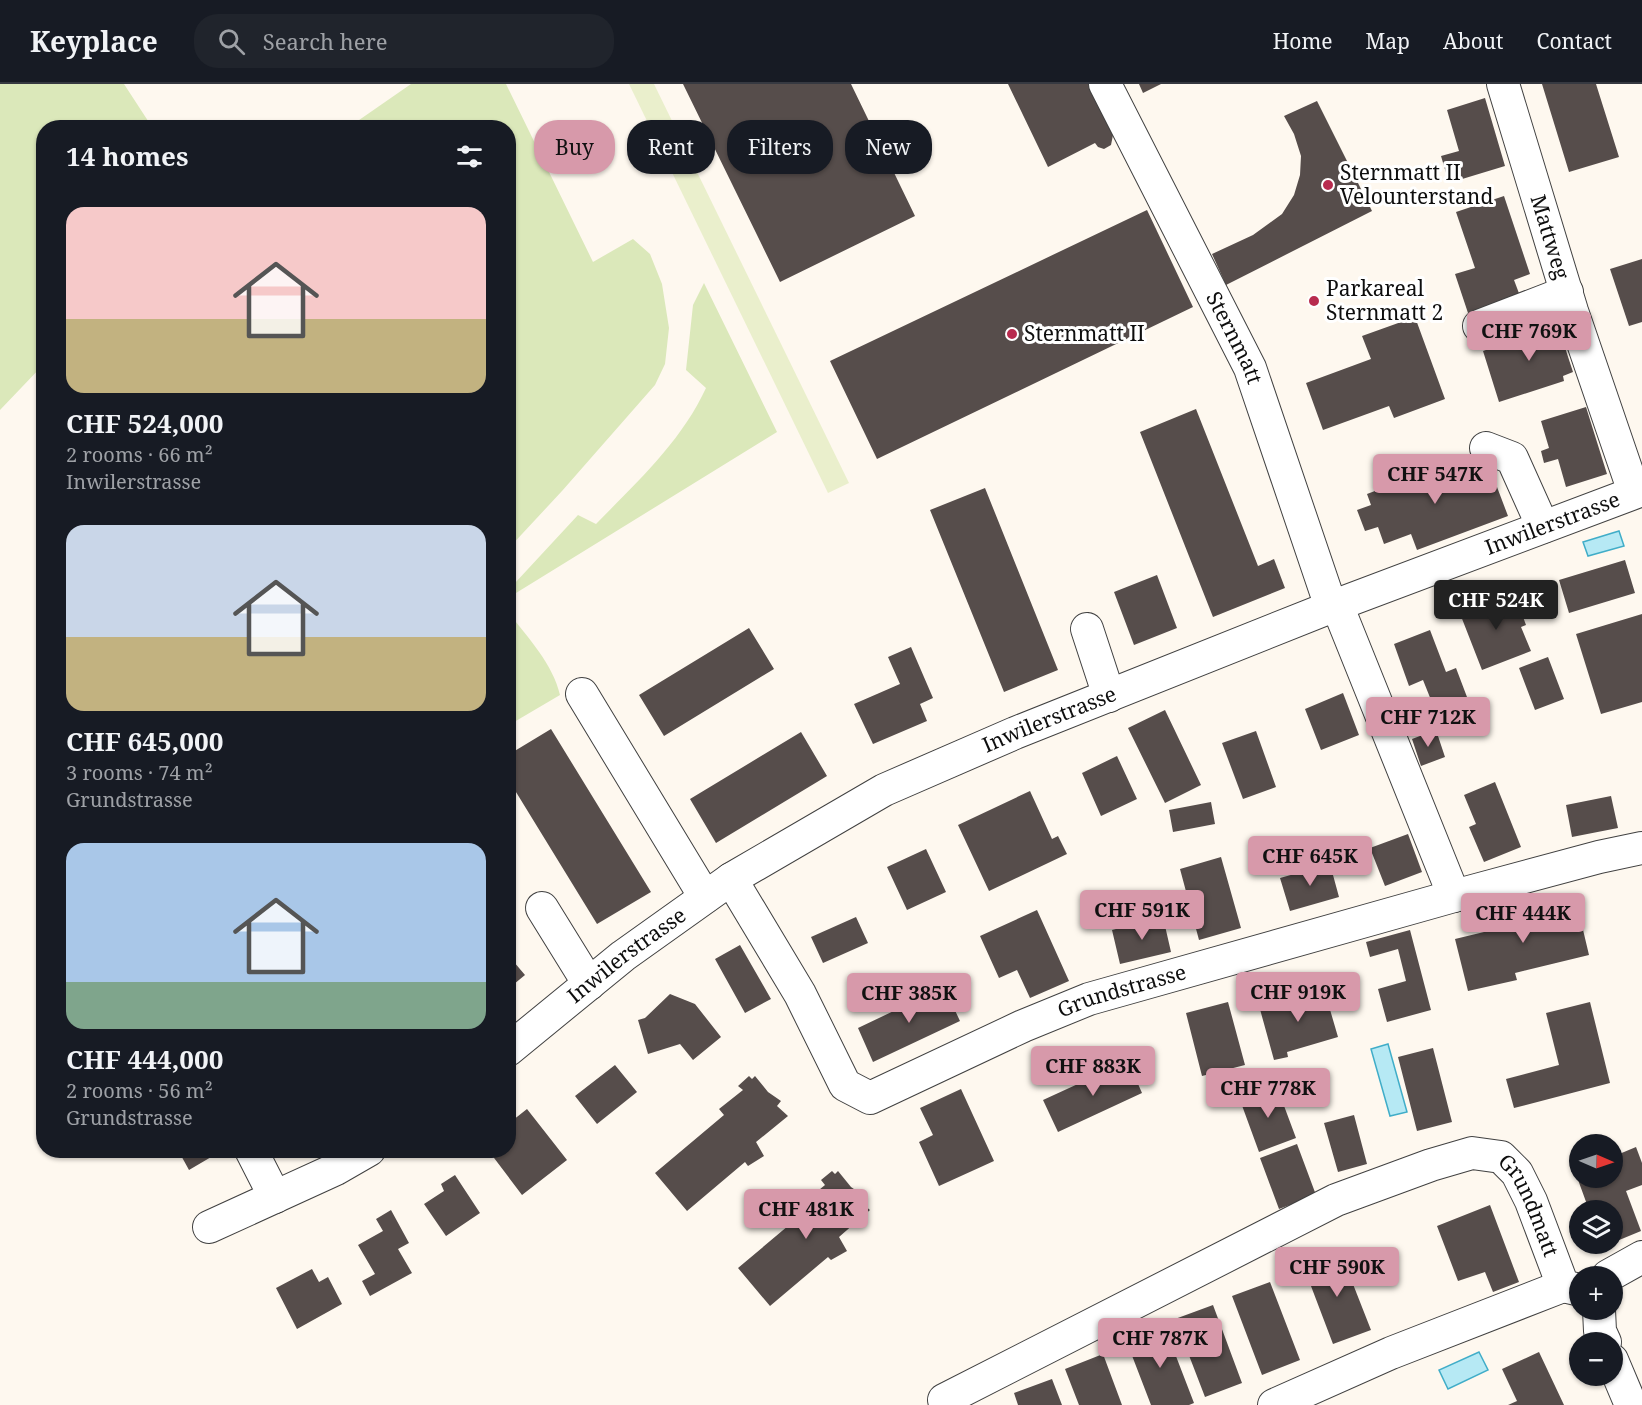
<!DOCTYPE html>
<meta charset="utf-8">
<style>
:root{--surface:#171b24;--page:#20242c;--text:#f1f3f6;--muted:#9ea1a6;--line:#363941;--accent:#d799aa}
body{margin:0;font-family:"Noto Serif",serif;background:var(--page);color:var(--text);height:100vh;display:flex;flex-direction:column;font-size:22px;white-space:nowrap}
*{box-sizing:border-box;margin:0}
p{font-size:20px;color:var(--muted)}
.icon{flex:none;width:33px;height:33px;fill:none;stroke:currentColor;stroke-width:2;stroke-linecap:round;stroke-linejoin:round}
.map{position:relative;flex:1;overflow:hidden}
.drawer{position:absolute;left:36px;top:36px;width:480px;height:1038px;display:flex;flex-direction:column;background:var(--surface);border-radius:24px;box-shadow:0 2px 4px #0004}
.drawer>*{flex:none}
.guide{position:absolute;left:534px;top:36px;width:570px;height:54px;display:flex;gap:12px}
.needle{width:39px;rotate:92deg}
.tools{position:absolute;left:1569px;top:1050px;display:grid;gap:12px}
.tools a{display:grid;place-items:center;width:54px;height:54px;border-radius:50%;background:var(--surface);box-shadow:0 2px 4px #0004;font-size:30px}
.price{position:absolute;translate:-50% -51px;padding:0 14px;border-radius:6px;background:var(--accent);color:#111;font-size:20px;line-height:39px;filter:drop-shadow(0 2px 3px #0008)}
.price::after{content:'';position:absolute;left:50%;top:36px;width:18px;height:14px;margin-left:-9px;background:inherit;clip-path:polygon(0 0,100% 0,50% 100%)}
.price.selected{background:#222;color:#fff}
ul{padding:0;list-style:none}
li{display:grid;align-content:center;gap:12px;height:318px;padding:0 30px}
li span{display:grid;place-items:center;height:186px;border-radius:18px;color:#555}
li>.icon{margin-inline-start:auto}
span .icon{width:108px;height:108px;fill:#fffc;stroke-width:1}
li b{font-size:26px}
h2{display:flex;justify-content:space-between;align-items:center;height:72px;padding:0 30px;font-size:26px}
.pill{padding:0 21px;border-radius:24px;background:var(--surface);box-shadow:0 2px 4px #0004;font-size:21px;line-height:54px}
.pill.selected{background:var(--accent);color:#111}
header{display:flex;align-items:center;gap:36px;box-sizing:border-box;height:84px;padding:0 30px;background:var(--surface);border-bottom:2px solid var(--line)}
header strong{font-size:28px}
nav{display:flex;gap:33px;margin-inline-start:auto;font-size:21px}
.search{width:420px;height:54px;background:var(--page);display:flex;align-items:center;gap:15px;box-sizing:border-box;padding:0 21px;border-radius:24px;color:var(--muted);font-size:22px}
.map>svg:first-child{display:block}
.green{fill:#dbe8ba}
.pitch{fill:#eaefcc}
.water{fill:#b6e9f4;stroke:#40adc8;stroke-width:1.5}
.building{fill:#564d4b}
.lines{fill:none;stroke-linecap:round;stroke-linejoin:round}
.minor-casing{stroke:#414141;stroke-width:34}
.minor{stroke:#fff;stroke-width:32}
.poi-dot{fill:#b82b4e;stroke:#fff;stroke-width:2}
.labels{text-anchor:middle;stroke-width:6;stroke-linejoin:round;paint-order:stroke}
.poi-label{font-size:21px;fill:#0e0e0e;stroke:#fff;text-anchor:start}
.street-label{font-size:21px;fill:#0e0e0e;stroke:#fff}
</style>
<header>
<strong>Keyplace</strong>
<div class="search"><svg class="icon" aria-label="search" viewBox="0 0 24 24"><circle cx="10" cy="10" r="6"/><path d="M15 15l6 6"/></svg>Search here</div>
<nav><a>Home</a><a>Map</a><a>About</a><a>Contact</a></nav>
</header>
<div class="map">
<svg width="1642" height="1321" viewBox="0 0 1642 1321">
<rect width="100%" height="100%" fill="#fef8ef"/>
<path class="green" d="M0 0H124L152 43 44 44 43 281 0 326Z
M411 0H506L593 178 633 155 650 170 662 200 669 244 665 280 655 301 562 407 509 464 508 44 349 43Z
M704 199 777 348 516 509 515 499 578 431 596 440C637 398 681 358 706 304L686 286 693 221Z
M509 529C528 554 553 580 560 611L509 641Z"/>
<path class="pitch" d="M629 0H654L849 399 828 409Z"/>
<path class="water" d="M1619 447 1624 462 1588 472 1583 458Z
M1388 960 1407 1028 1390 1032 1371 965Z
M1479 1268 1488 1286 1448 1305 1439 1286Z"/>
<path class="building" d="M683 0H851L915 132 780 198Z
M1008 0H1088L1113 51 1111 61 1104 65 1098 63 1095 59 1048 83Z
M1139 0H1161L1143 9Z
M1542 0H1596L1619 73 1569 88Z
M1485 14 1505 82 1449 99 1441 72 1459 67 1447 26Z
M1317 17 1372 127 1226 201 1212 170 1253 151 1282 130 1294 111 1300 91 1301 72 1294 50 1284 32Z
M1504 112 1530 190 1514 196 1523 220 1471 238 1455 190 1475 184 1456 128Z
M1147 126 1193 223 877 375 830 277Z
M1642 175V238L1629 242 1610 185Z
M1415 233 1445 315 1394 334 1389 322 1323 346 1306 299 1371 275 1362 252Z
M1556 236 1573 288 1563 292 1564 297 1499 318 1483 267 1527 252 1524 246Z
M1586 323 1607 390 1566 403 1558 375 1544 379 1541 367 1549 364 1541 337Z
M1196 325 1258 482 1274 475 1285 504 1213 533 1140 348Z
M1486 374 1508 432 1417 466 1411 450 1384 460 1378 443 1365 447 1357 426 1371 421 1367 410 1438 383 1441 391Z
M985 404 1058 586 1004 608 930 426Z
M1625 476 1635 509 1569 529 1559 496Z
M1157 491 1177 544 1134 561 1114 508Z
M1508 508 1514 524 1519 522 1526 541 1521 543 1531 567 1482 586 1459 527Z
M1642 530V618L1601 630 1576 550Z
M749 544 774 585 664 652 639 611Z
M1430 546 1446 588 1456 584 1467 613 1435 626 1423 596 1409 602 1394 560Z
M911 563 933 614 920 620 927 637 873 660 854 620 900 600 888 573Z
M1548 573 1564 615 1535 626 1519 584Z
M1343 609 1359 651 1321 666 1305 625Z
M1165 626 1201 701 1165 719 1128 644Z
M551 645 651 808 597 840 508 695V671Z
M1436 646 1445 673 1421 682 1412 655Z
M1256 647 1276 703 1243 715 1222 659Z
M801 648 827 692 716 759 690 715Z
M1117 672 1137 715 1101 732 1082 689Z
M1495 698 1521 763 1484 778 1469 743 1476 740 1464 711Z
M1030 707 1052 755 1058 752 1067 770 989 807 958 741Z
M1611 712 1618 744 1572 753 1566 721Z
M1211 718 1215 740 1173 748 1169 726Z
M1408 750 1422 788 1385 802 1370 764Z
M926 765 946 808 907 826 887 783Z
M1221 773 1241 844 1199 856 1180 785Z
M1330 780 1339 813 1290 827 1280 794Z
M1575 812 1589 871 1515 889 1517 896 1468 907 1455 855 1513 841 1510 828Z
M1037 826 1069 897 1030 914 1017 886 999 894 980 852Z
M856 833 868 859 823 879 811 853Z
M1163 833 1171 868 1120 880 1112 846Z
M1410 846 1431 926 1387 938 1378 905 1406 897 1398 865 1370 873 1366 858Z
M740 861 771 915 745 929 715 875Z
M508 871 525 891 508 905Z
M944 903 960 937 873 978 858 944Z
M1324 905 1338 953 1287 968 1288 973 1274 976 1258 918 1272 915 1273 920Z
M670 910 695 920 721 953 693 976 680 960 648 970 638 936 645 934Z
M1228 918 1245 981 1202 992 1186 929Z
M1590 918 1610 999 1514 1024 1506 995 1559 981 1546 929Z
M1433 964 1452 1038 1417 1047 1398 973Z
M1128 977 1142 1009 1058 1048 1043 1016Z
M615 981 637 1008 597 1040 575 1012Z
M749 992 752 995 755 992 768 1008 781 1017 777 1022 788 1032 756 1058 764 1072 748 1082 745 1078 687 1127 655 1089 724 1031 719 1025 743 1006 738 1002Z
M1277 1003 1296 1054 1259 1068 1240 1016Z
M961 1005 994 1077 939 1102 919 1058 933 1051 920 1024Z
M527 1025 567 1076 522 1111 488 1066H508V1040Z
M1354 1031 1367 1080 1338 1088 1324 1039Z
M1297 1060 1316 1111 1279 1125 1260 1074Z
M1636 1063 1642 1079V1101L1626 1107 1641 1147 1612 1159V1126H1589L1577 1093 1612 1094V1073Z
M178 1066H223L189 1086Z
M832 1087 835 1090 838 1087 851 1103 864 1112 859 1117 870 1126 839 1153 847 1167 831 1176 828 1173 770 1222 738 1184 807 1126 802 1120 825 1101 821 1096Z
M455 1091 480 1129 446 1152 424 1120 444 1107 441 1100Z
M1490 1121 1519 1198 1493 1208 1485 1188 1458 1197 1437 1142Z
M391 1126 409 1159 398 1165 412 1189 370 1212 362 1197 375 1190 358 1161 383 1147 376 1135Z
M1340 1167 1371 1246 1333 1260 1303 1181Z
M312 1185 319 1198 328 1193 342 1220 297 1245 276 1204Z
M1270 1198 1300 1276 1262 1291 1232 1212Z
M1213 1221 1242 1299 1205 1313 1175 1235Z
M1164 1241 1194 1319 1189 1321H1151L1126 1256Z
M1539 1268 1564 1321H1508L1517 1317 1502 1285Z
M1103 1270 1122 1321H1079L1065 1285Z
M1052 1295 1062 1321H1018L1014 1309Z"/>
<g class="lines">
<g class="minor-casing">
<g id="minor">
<path id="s1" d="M1105 0 1250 284 1331 523"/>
<path id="s2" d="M1503 0 1572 227 1634 408"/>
<path d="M1479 242 1567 208"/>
<path d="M1486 364 1512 374 1543 443"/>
<path d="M1337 521 1454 812"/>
<path d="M1087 545 1109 612"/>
<path d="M582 610 705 813"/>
<path id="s3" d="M731 795 800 910 845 1001 870 1014 1023 942 1089 915 1454 812 1599 773 1642 764"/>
<path d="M542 824 589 900"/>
<path id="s4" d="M508 966 623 872 731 795 884 706 1015 649 1331 523 1642 406"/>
<path d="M251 1066 275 1113"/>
<path d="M209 1143 336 1085 369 1066"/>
<path d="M1608 1192 1642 1173"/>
<path d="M1599 1226 1600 1247 1605 1258"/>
<path d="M1612 1276 1631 1321"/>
<path id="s5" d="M944 1316 1336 1116 1431 1081 1472 1069 1501 1073 1517 1089 1531 1117 1563 1202 1580 1206"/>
<path d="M1274 1321 1391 1269 1563 1202"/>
</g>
</g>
<use href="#minor" class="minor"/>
</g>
<g class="poi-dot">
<circle cx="1328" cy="101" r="6"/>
<circle cx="1314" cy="217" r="6"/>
<circle cx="1012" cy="250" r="6"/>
</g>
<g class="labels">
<g class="poi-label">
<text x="1340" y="96">Sternmatt II<tspan x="1340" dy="24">Velounterstand</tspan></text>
<text x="1326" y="212">Parkareal<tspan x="1326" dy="24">Sternmatt 2</tspan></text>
<text x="1024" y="257">Sternmatt II</text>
</g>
<g class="street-label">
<text dy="7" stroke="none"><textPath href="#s2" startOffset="160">Mattweg</textPath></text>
<text dy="7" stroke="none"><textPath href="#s1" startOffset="285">Sternmatt</textPath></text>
<text dy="7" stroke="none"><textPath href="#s4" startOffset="1178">Inwilerstrasse</textPath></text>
<text dy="7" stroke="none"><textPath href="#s4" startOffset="638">Inwilerstrasse</textPath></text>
<text dy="7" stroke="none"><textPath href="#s4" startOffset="152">Inwilerstrasse</textPath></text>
<text dy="7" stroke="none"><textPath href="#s3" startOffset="538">Grundstrasse</textPath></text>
<text dy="7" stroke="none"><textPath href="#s5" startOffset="670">Grundmatt</textPath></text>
</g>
</g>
</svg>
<div class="tools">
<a><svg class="needle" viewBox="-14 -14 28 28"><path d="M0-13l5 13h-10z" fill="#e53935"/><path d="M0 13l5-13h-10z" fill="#9ea1a6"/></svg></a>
<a><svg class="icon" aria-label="layers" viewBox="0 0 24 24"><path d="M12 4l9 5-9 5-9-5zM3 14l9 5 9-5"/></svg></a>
<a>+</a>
<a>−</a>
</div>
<b class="price" style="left:1529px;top:278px">CHF 769K</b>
<b class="price" style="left:1435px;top:421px">CHF 547K</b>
<b class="price selected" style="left:1496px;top:547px">CHF 524K</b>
<b class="price" style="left:1428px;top:664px">CHF 712K</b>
<b class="price" style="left:1310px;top:803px">CHF 645K</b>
<b class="price" style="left:1142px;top:857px">CHF 591K</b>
<b class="price" style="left:1523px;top:860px">CHF 444K</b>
<b class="price" style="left:1298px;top:939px">CHF 919K</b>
<b class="price" style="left:909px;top:940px">CHF 385K</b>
<b class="price" style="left:1093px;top:1013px">CHF 883K</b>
<b class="price" style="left:1268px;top:1035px">CHF 778K</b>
<b class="price" style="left:806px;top:1156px">CHF 481K</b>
<b class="price" style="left:1337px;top:1214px">CHF 590K</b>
<b class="price" style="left:1160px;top:1285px">CHF 787K</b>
<div class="guide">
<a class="pill selected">Buy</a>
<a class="pill">Rent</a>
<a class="pill">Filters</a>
<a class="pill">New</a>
</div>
<section class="drawer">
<h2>14 homes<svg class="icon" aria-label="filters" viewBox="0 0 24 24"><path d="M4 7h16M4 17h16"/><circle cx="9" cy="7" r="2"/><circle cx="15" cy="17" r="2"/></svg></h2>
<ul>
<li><span style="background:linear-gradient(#f6c9c9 60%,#c2b280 0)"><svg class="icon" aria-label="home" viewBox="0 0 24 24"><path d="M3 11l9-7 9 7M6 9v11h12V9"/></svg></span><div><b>CHF 524,000</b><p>2 rooms · 66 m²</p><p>Inwilerstrasse</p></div></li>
<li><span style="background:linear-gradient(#c9d6e8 60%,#c2b280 0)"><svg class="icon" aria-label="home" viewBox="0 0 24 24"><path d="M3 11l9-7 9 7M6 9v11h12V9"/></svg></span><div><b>CHF 645,000</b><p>3 rooms · 74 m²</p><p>Grundstrasse</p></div></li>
<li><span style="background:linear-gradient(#a9c7e8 75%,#7fa58c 0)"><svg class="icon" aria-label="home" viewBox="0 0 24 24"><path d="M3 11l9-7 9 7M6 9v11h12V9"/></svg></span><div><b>CHF 444,000</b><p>2 rooms · 56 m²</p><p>Grundstrasse</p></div></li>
</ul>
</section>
</div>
